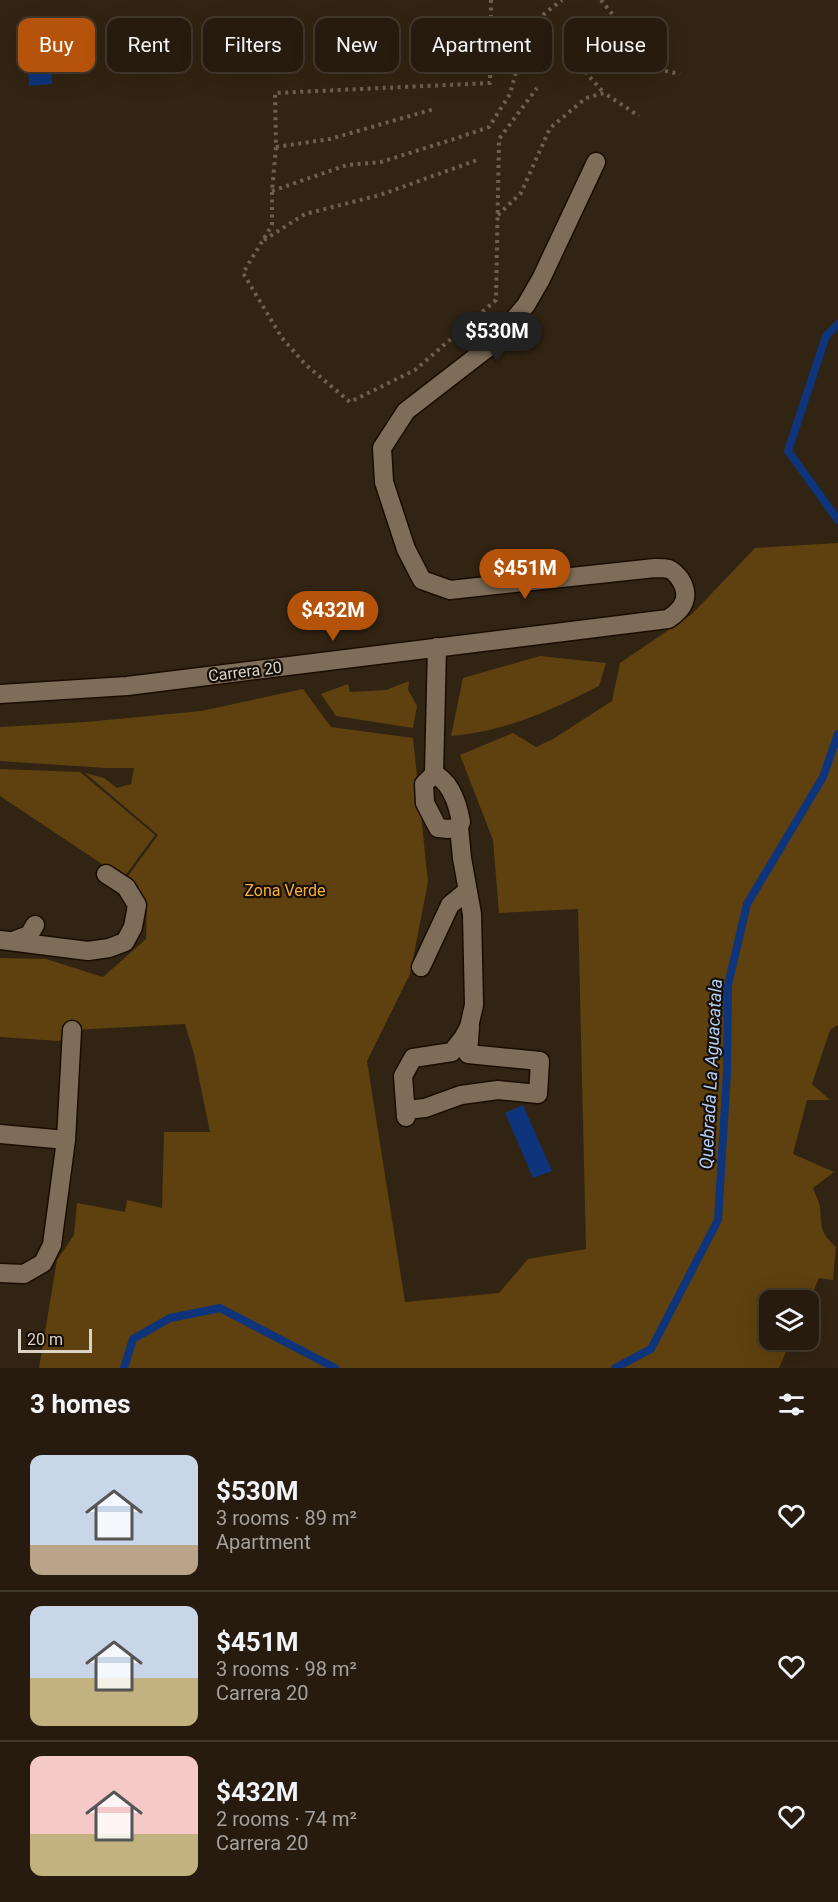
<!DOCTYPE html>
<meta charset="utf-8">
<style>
:root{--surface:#261b0e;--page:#32281c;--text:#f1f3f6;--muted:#a4a19e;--line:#42392e;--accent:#b45309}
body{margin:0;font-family:Roboto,sans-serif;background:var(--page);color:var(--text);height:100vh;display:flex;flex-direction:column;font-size:22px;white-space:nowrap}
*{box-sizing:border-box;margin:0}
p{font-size:20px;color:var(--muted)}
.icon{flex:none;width:33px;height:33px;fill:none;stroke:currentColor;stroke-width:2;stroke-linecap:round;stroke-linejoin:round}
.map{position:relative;height:1368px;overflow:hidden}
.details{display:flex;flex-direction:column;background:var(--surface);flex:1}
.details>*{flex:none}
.hud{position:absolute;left:18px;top:18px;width:802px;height:54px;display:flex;gap:12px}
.buttons{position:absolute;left:759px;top:1290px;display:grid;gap:12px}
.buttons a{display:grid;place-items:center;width:60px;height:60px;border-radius:12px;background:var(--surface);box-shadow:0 6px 24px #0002,0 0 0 2px var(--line);font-size:30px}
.scale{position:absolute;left:18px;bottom:15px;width:74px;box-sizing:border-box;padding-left:6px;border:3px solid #dcd3c7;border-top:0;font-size:16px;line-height:21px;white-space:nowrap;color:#dcd3c7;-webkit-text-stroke:4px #150f07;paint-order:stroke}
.price{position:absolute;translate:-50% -51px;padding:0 14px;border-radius:21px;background:var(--accent);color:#fff;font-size:20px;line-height:39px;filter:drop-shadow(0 2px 3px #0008)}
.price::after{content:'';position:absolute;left:50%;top:36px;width:18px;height:14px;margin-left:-9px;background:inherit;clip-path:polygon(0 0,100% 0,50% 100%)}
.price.on{background:#222;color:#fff}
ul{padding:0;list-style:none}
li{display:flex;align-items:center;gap:18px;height:150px;padding:0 30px}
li+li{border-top:2px solid var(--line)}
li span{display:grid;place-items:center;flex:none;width:168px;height:120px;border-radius:12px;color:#555}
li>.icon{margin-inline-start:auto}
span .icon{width:72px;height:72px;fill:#fffc;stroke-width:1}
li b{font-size:26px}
h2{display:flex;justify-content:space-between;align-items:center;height:72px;padding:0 30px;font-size:26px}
.tag{padding:0 21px;border-radius:12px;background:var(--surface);box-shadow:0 6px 24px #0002,0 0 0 2px var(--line);font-size:21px;line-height:54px}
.tag.on{background:var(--accent);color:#fff}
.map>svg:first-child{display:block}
.green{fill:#5f400f}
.water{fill:#0e347b}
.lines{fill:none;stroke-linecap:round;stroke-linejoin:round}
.stream{stroke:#0e347b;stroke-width:8}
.minor-casing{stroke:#1a0d00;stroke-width:21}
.path{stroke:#6c6050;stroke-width:4;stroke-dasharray:3 4.5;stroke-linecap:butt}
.minor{stroke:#7e6d59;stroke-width:18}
.labels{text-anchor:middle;stroke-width:4.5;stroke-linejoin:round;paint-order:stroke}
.street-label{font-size:16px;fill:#dcd3c7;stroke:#150f07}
.park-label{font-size:16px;fill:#fcad2f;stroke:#150f07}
.water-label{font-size:18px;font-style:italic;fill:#b4ccf5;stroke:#150f07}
</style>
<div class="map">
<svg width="838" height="1368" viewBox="0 0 838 1368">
<rect width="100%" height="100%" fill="#322412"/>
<path class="green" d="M838 543V1025L830 1030 812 1084 830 1100H807L793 1154 834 1172 813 1188C815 1194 819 1201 820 1207 822 1227 819 1232 836 1247L833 1280 819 1278 812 1294 806 1300H770V1340H791L779 1368H39L57 1260 74 1235 77 1203 125 1212 127 1200 162 1208 164 1132H210L194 1054 185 1024 72 1030 59 1041 0 1037V958L46 959 103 977 146 939 147 902 128 876 158 835 85 773 104 778 117 788 131 784 134 768H106L0 761V727L86 722 201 711 303 689 331 727 413 738 428 882 410 974 367 1061 405 1302 499 1293 528 1259 586 1249 578 909 499 913 493 840 460 755 513 733 536 747 553 739 612 701 620 663 692 614 755 548Z
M540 656 606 663 599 686C552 710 504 732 451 736L463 678Z
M409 681 408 690 417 706 413 728 336 716 321 694 348 684 350 692 386 690Z
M0 769 80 772 155 835 125 876 108 868 0 796Z"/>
<path class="water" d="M50 37 52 84 29 86 27 40Z
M523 1105 552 1171 533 1178 505 1113Z"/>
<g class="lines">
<path class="stream" d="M838 324 826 336 788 451 838 520
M124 1368 133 1339 170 1318 220 1308 335 1368
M615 1368 651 1349 718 1220 727 1072 728 985 747 904 823 777 838 734"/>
<g class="minor-casing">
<path id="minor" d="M0 694 127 686 668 619C684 609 691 596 680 579 677 575 674 571 669 569 665 568 659 568 655 568L450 590 422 580 406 549 384 482 382 448 406 411 494 343 526 305 541 279 596 162
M434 774 437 647
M434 774 424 784 425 803 438 828 448 829 459 827
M0 940 88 951 109 948 125 942 133 927 137 905 126 887 106 874
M13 941 29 935 35 925
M421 967 450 905 467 891
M406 1110 425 1108 461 1095 498 1090 538 1094 540 1061 468 1054 470 1027
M406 1117 403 1076 413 1058 452 1052 463 1038 469 1027 474 1005 472 914 462 858 459 827 461 822C458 805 451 782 434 774
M0 1134 66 1140
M0 1273 24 1274 43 1263 52 1245 66 1140 72 1030"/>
</g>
<path class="path" d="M491 0 490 83 275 93 276 147 272 191V225L243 273 282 338 305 364 350 402 415 370 496 300 499 139 537 88
M601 0 656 69 680 74
M580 66 604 93
M276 147 330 139 434 109
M272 191 347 165 381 162 457 138 489 127 510 94 522 50 544 14 562 0
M498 215 521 193 550 128 586 98 604 93 639 116
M264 240 305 214 380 195 480 159"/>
<use href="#minor" class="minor"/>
</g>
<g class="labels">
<g class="street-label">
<text transform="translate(245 671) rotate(-7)" y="6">Carrera 20</text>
</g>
<g class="park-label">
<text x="285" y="896">Zona Verde</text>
</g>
<g class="water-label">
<text transform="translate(711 1074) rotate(-87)" y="6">Quebrada La Aguacatala</text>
</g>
</g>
</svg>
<div class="buttons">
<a><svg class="icon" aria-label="layers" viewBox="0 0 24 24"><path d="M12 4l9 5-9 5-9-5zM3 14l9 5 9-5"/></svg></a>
</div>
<div class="scale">20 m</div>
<b class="price on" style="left:497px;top:363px">$530M</b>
<b class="price" style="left:525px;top:600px">$451M</b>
<b class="price" style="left:333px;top:642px">$432M</b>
<div class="hud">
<a class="tag on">Buy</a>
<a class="tag">Rent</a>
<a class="tag">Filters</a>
<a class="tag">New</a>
<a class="tag">Apartment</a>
<a class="tag">House</a>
</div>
</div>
<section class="details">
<h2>3 homes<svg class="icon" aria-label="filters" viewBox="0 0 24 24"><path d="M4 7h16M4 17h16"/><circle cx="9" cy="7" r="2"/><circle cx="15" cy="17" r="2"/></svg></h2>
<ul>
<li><span style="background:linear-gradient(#c9d6e8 75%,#b9a48a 0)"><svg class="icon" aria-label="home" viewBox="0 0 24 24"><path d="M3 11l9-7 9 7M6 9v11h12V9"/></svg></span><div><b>$530M</b><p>3 rooms · 89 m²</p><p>Apartment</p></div><svg class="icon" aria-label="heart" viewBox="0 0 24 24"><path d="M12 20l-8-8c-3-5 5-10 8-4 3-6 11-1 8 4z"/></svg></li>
<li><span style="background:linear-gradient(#c9d6e8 60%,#c2b280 0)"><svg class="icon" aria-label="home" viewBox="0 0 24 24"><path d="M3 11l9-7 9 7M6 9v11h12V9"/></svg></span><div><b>$451M</b><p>3 rooms · 98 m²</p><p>Carrera 20</p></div><svg class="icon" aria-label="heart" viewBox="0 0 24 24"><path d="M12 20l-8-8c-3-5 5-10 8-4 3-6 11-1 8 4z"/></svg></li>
<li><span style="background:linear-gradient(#f6c9c9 65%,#c2b280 0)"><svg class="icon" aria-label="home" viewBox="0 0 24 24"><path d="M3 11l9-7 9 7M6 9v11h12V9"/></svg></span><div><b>$432M</b><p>2 rooms · 74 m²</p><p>Carrera 20</p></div><svg class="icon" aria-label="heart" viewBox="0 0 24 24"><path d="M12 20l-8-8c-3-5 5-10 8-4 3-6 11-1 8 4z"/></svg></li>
</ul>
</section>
